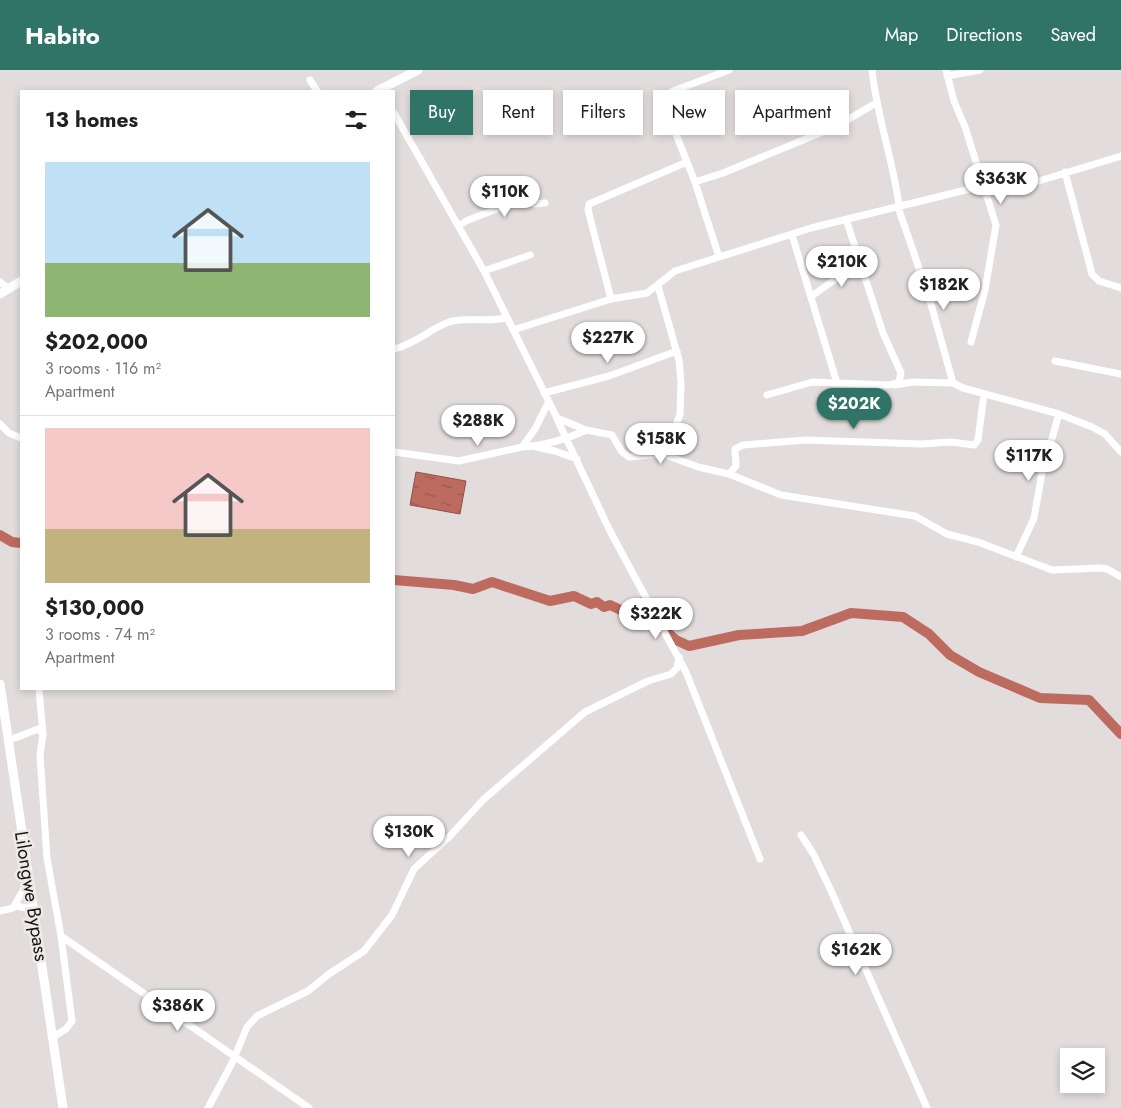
<!DOCTYPE html>
<meta charset="utf-8">
<style>
:root{--surface:#fff;--page:#f2f2f2;--text:#202124;--muted:#757577;--line:#e0e0e0;--accent:#2f7467}
body{margin:0;font-family:Jost,sans-serif;background:var(--page);color:var(--text);height:100vh;display:flex;flex-direction:column;font-size:19px;white-space:nowrap}
*{box-sizing:border-box;margin:0}
p{font-size:16px;color:var(--muted)}
.icon{flex:none;width:28px;height:28px;fill:none;stroke:currentColor;stroke-width:2;stroke-linecap:round;stroke-linejoin:round}
.map{position:relative;flex:1;overflow:hidden}
.details{position:absolute;left:20px;top:20px;width:375px;height:600px;display:flex;flex-direction:column;background:var(--surface);border-radius:0px;box-shadow:0 2px 8px #0003}
.details>*{flex:none}
.guide{position:absolute;left:410px;top:20px;width:475px;height:45px;display:flex;gap:10px}
.controls{position:absolute;left:1060px;top:978px;display:grid;gap:10px}
.controls a{display:grid;place-items:center;width:45px;height:45px;border-radius:0px;background:var(--surface);box-shadow:0 2px 8px #0003;font-size:25px}
.price{position:absolute;translate:-50% -42px;padding:0 11px;border-radius:18px;background:#fff;color:#222;font-size:16px;line-height:32px;filter:drop-shadow(0 1px 2px #0008)}
.price::after{content:'';position:absolute;left:50%;top:30px;width:15px;height:11px;margin-left:-8px;background:inherit;clip-path:polygon(0 0,100% 0,50% 100%)}
.price.selected{background:var(--accent);color:#fff}
ul{padding:0;list-style:none}
li{display:grid;align-content:center;gap:10px;height:265px;padding:0 25px}
li+li{border-top:1px solid var(--line)}
li span{display:grid;place-items:center;height:155px;border-radius:0px;color:#555}
li>.icon{margin-inline-start:auto}
span .icon{width:90px;height:90px;fill:#fffc;stroke-width:1}
li b{font-size:21px}
h2{display:flex;justify-content:space-between;align-items:center;height:60px;padding:0 25px;font-size:21px}
.tag{padding:0 18px;border-radius:0px;background:var(--surface);box-shadow:0 2px 8px #0003;font-size:18px;line-height:45px}
.tag.selected{background:var(--accent);color:#fff}
header{display:flex;align-items:center;gap:30px;box-sizing:border-box;height:70px;padding:0 25px;background:var(--accent);color:#fff}
header strong{font-size:24px}
nav{display:flex;gap:28px;margin-inline-start:auto;font-size:18px}
.map>svg:first-child{display:block}
.water{fill:url(#water-ripples);stroke:#8b5249}
.lines{fill:none;stroke-linecap:round;stroke-linejoin:round}
.river{stroke:#bd6b5f;stroke-width:10}
.minor{stroke:#fff;stroke-width:7}
.major{stroke:#fff;stroke-width:9}
.labels{text-anchor:middle;stroke-width:5;stroke-linejoin:round;paint-order:stroke}
.street-label{font-size:19px;fill:#171615;stroke:#efeaea}
</style>
<header>
<strong>Habito</strong>
<nav><a>Map</a><a>Directions</a><a>Saved</a></nav>
</header>
<div class="map">
<svg width="1121" height="1038" viewBox="0 0 1121 1038">
<defs>
<pattern id="water-ripples" width="26" height="14" patternUnits="userSpaceOnUse" patternTransform="scale(1.25)"><rect width="26" height="14" fill="#bd6b5f"/><path d="M2 4q2-2 4 0t4 0M15 11q2-2 4 0t4 0" fill="none" stroke="#99574d"/></pattern>
</defs>
<rect width="100%" height="100%" fill="#e2dddc"/>
<path class="water" d="M416 402 466 411 460 444 410 435Z"/>
<g class="lines">
<path class="river" d="M0 465 12 472 21 473
M394 510 454 515 473 519 492 512 550 531 574 526 591 534 597 532 604 537 610 535 623 541 643 532 662 558 676 570 689 576 739 565 802 561 851 543 903 547 929 564 950 585 979 602 1040 628 1089 630 1121 664"/>
<path class="minor" d="M872 0C877 49 895 95 900 143L929 227 953 313 963 318 1059 344 1092 357 1105 364 1121 382
M946 0 954 31 965 57 996 155 985 220 971 272
M947 6 980 0
M310 10 317 21
M394 43 484 201 557 348 586 360 612 365 622 382 629 387 663 384 698 397 729 404 781 425 915 446 947 464 978 472 1052 500 1100 498 1107 499 1121 507
M1065 102 1092 204 1099 211 1121 218
M695 112 723 103 837 56 876 33
M459 156 466 151 521 129 535 134 545 133
M792 165 837 313
M719 187 695 112 664 34 667 25 673 21 729 0
M484 201 530 185
M0 212 8 218
M812 226 859 192
M611 229 588 140 589 134 687 92
M513 260 611 229 647 223 675 201 811 158 974 118 1019 117 1121 86
M394 279C415 274 430 259 449 252 464 247 488 252 507 248
M1055 291 1121 304
M895 315 913 312 953 313
M544 323 609 306 677 281
M767 325 812 312 889 315 899 312 901 303 883 263 846 149
M557 349 610 461 686 602 760 789
M0 354 9 363 21 368
M522 377C542 376 568 369 586 360
M536 377 555 381 577 389
M394 382 459 391 522 377 535 359 548 333
M643 383 673 362 680 345 681 312 679 290 658 216
M670 386 676 359
M729 404 736 396 735 379 743 375 806 370 921 374 951 372 974 375 978 370 984 324
M1016 487 1034 448 1042 403 1059 344
M39 619 43 664 40 685 47 788 61 866 72 951 66 959 53 967
M15 668 38 659 43 664
M801 765 814 785 832 823 927 1038
M15 836 34 839
M0 841 13 838 29 810
M61 866 309 1038
M208 1038 232 993 247 957 257 946 308 921 329 904 364 881 392 845 414 799 450 766 484 729 585 642 648 611 671 604 677 598 679 587"/>
<path class="major" d="M377 21 418 0
M0 224 21 211
M0 614 63 1038"/>
</g>
<g class="labels">
<g class="street-label">
<text transform="translate(32 826) rotate(81)" y="7">Lilongwe Bypass</text>
</g>
</g>
</svg>
<div class="controls">
<a><svg class="icon" aria-label="layers" viewBox="0 0 24 24"><path d="M12 4l9 5-9 5-9-5zM3 14l9 5 9-5"/></svg></a>
</div>
<b class="price" style="left:1001px;top:135px">$363K</b>
<b class="price" style="left:505px;top:148px">$110K</b>
<b class="price" style="left:842px;top:218px">$210K</b>
<b class="price" style="left:944px;top:241px">$182K</b>
<b class="price" style="left:608px;top:294px">$227K</b>
<b class="price selected" style="left:854px;top:360px">$202K</b>
<b class="price" style="left:478px;top:377px">$288K</b>
<b class="price" style="left:661px;top:395px">$158K</b>
<b class="price" style="left:1029px;top:412px">$117K</b>
<b class="price" style="left:656px;top:570px">$322K</b>
<b class="price" style="left:409px;top:788px">$130K</b>
<b class="price" style="left:856px;top:906px">$162K</b>
<b class="price" style="left:178px;top:962px">$386K</b>
<div class="guide">
<a class="tag selected">Buy</a>
<a class="tag">Rent</a>
<a class="tag">Filters</a>
<a class="tag">New</a>
<a class="tag">Apartment</a>
</div>
<section class="details">
<h2>13 homes<svg class="icon" aria-label="filters" viewBox="0 0 24 24"><path d="M4 7h16M4 17h16"/><circle cx="9" cy="7" r="2"/><circle cx="15" cy="17" r="2"/></svg></h2>
<ul>
<li><span style="background:linear-gradient(#bfe0f5 65%,#8fb573 0)"><svg class="icon" aria-label="home" viewBox="0 0 24 24"><path d="M3 11l9-7 9 7M6 9v11h12V9"/></svg></span><div><b>$202,000</b><p>3 rooms · 116 m²</p><p>Apartment</p></div></li>
<li><span style="background:linear-gradient(#f6c9c9 65%,#c2b280 0)"><svg class="icon" aria-label="home" viewBox="0 0 24 24"><path d="M3 11l9-7 9 7M6 9v11h12V9"/></svg></span><div><b>$130,000</b><p>3 rooms · 74 m²</p><p>Apartment</p></div></li>
</ul>
</section>
</div>
